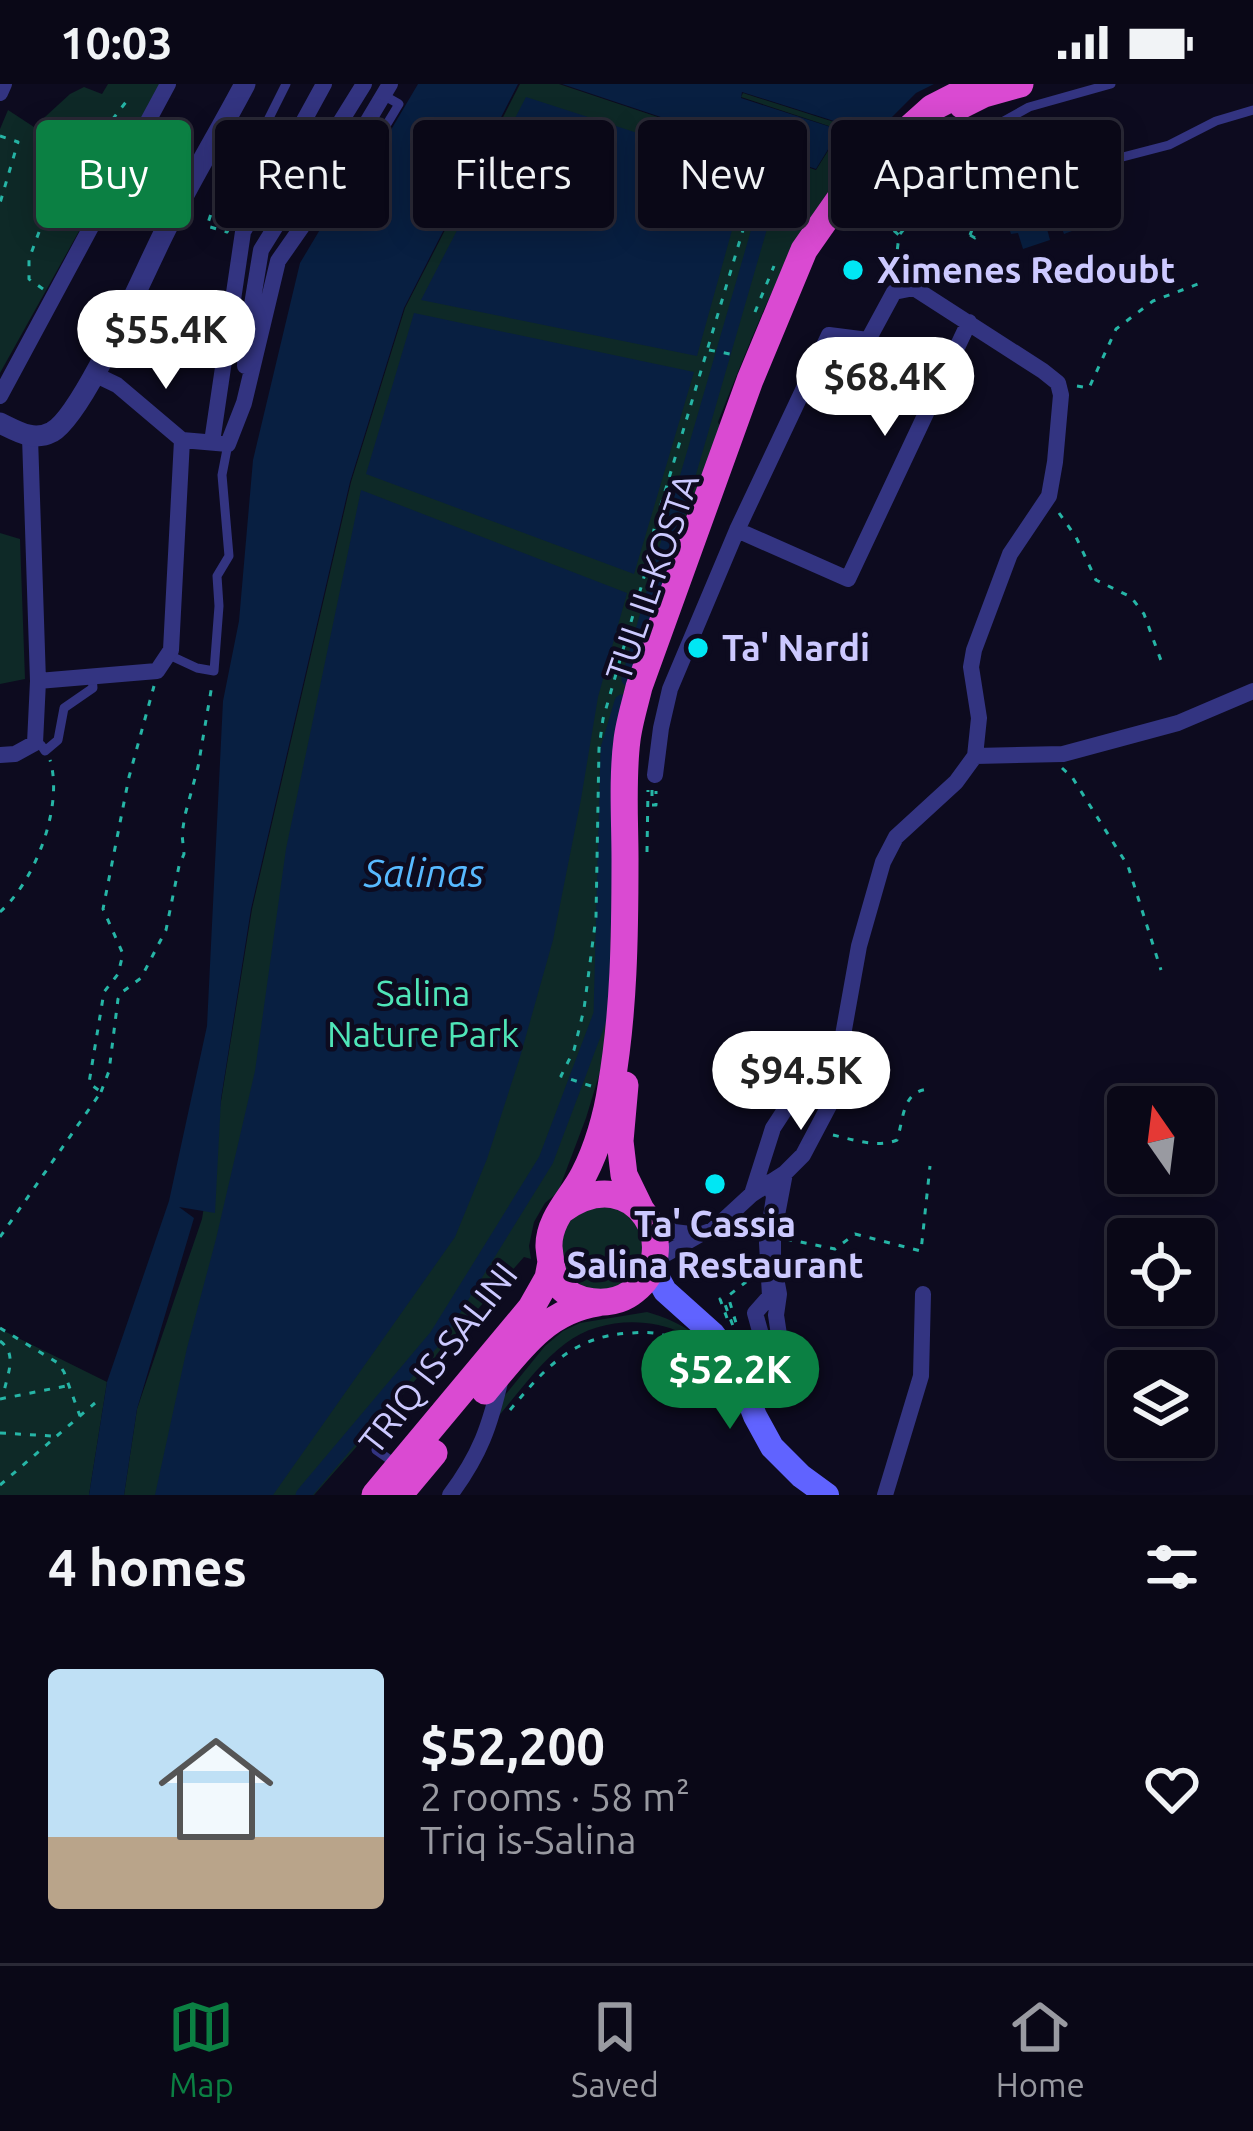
<!DOCTYPE html>
<meta charset="utf-8">
<style>
:root{--surface:#0a0817;--page:#131120;--text:#f1f3f6;--muted:#999aa1;--line:#2a2936;--accent:#0b8043}
body{margin:0;font-family:Ubuntu,sans-serif;background:var(--page);color:var(--text);height:100vh;display:flex;flex-direction:column;font-size:45px;white-space:nowrap}
*{box-sizing:border-box;margin:0}
p{font-size:39px;color:var(--muted)}
.icon{flex:none;width:66px;height:66px;fill:none;stroke:currentColor;stroke-width:2;stroke-linecap:round;stroke-linejoin:round}
.map{position:relative;height:1411px;overflow:hidden}
.drawer{display:flex;flex-direction:column;background:var(--surface);flex:1}
.drawer>*{flex:none}
.hud{position:absolute;left:36px;top:36px;width:1182px;height:108px;display:flex;gap:24px}
.needle{width:78px;rotate:346deg}
.tools{position:absolute;left:1107px;top:1002px;display:grid;gap:24px}
.tools a{display:grid;place-items:center;width:108px;height:108px;border-radius:12px;background:var(--surface);box-shadow:0 6px 30px #0003,0 0 0 3px var(--line);font-size:60px}
.price{position:absolute;translate:-50% -102px;padding:0 27px;border-radius:42px;background:#fff;color:#222;font-size:39px;line-height:78px;filter:drop-shadow(0 3px 6px #0008)}
.price::after{content:'';position:absolute;left:50%;top:72px;width:36px;height:27px;margin-left:-18px;background:inherit;clip-path:polygon(0 0,100% 0,50% 100%)}
.price.on{background:var(--accent);color:#fff}
ul{padding:0;list-style:none}
li{display:flex;align-items:center;gap:36px;height:300px;padding:0 48px}
li+li{border-top:3px solid var(--line)}
li span{display:grid;place-items:center;flex:none;width:336px;height:240px;border-radius:12px;color:#555}
li>.icon{margin-inline-start:auto}
span .icon{width:144px;height:144px;fill:#fffc;stroke-width:1}
li b{font-size:51px}
h2{display:flex;justify-content:space-between;align-items:center;height:144px;padding:0 48px;font-size:51px}
.pill{padding:0 42px;border-radius:12px;background:var(--surface);box-shadow:0 6px 30px #0003,0 0 0 3px var(--line);font-size:42px;line-height:108px}
.pill.on{background:var(--accent);color:#fff}
.status{display:flex;justify-content:space-between;align-items:center;height:84px;padding:0 60px;background:var(--surface);direction:ltr}
.status svg{height:33px;fill:currentColor}
.menu{display:flex;justify-content:space-around;align-items:center;height:168px;border-top:3px solid var(--line);background:var(--surface);font-size:33px;color:var(--muted)}
.menu a{display:grid;justify-items:center;gap:6px}
.menu .on{color:var(--accent)}
.map>svg:first-child{display:block}
.green{fill:#0e2927}
.water{fill:#081f41}
.lines{fill:none;stroke-linecap:round;stroke-linejoin:round}
.canal{stroke:#081f41;stroke-width:15}
.path{stroke:#26b5a6;stroke-width:3;stroke-dasharray:6 9;stroke-linecap:butt}
.service{stroke:#333481;stroke-width:9}
.minor{stroke:#333481;stroke-width:16}
.tertiary{stroke:#333481;stroke-width:21}
.secondary{stroke:#6063ff;stroke-width:24}
.trunk{stroke:#da4ad2;stroke-width:27}
.poi-dot{fill:#00e7f4;stroke:#0d0b1f;stroke-width:4.5}
.labels{text-anchor:middle;stroke-width:9;stroke-linejoin:round;paint-order:stroke}
.poi-label{font-size:36px;font-weight:bold;fill:#ccc9ff;stroke:#0d0b1f;text-anchor:start}
.street-label{font-size:36px;fill:#ccc9ff;stroke:#0d0b1f}
.park-label{font-size:36px;fill:#4fe5b8;stroke:#0d0b1f}
.water-label{font-size:39px;font-style:italic;fill:#57b9ff;stroke:#0d0b1f}
</style>
<div class="status"><b>10:03</b><svg viewBox="0 0 49 12"><path d="M0 12V9h3v3zM5 12V6h3v6zM10 12V3h3v9zM15 12V0h3v12zM26 1h20v11H26zM47 4h2v5h-2z"/></svg></div>
<div class="map">
<svg width="1253" height="1411" viewBox="0 0 1253 1411">
<rect width="100%" height="100%" fill="#0d0b1f"/>
<path class="green" d="M108 0H161L0 289V45L8 26 34 43 70 10 84 3 102 10Z
M520 0H559L816 86 841 46 741 13 743 9 875 51C863 65 850 79 838 94 784 166 751 255 718 338L721 345 640 588 606 968 586 1034 558 1108 545 1119 534 1138 529 1162 531 1175 524 1173 314 1411H124L137 1325 202 1135 252 825 351 398 405 224Z
M0 449 20 455 25 595 0 600Z
M559 1164a42 42 0 1 1 84 0a42 42 0 1 1-84 0Z
M647 1228C682 1238 707 1254 725 1285 710 1275 699 1257 682 1249 647 1232 597 1235 566 1259 539 1279 518 1310 496 1335L501 1316 545 1262 563 1247 580 1239Z
M0 1245 107 1298 89 1411H0Z"/>
<path class="water" d="M418 0H518L404 224 350 398 251 825 221 1015 215 1129 179 1123 194 1134 137 1325 124 1411H89L107 1298 169 1117 207 942 223 617 239 537 253 376 300 179 355 87 359 100Z
M562 0H934L916 9 875 50 742 8 741 14 840 46 816 85Z
M526 13 749 85 697 272 421 216Z
M1061 113 1072 147 1064 150 1059 137 1046 141 1050 156 1023 165 1018 149 1011 150 1005 131Z
M414 229 694 288 634 490 366 390Z
M361 406 627 509 598 613 581 715 553 856 520 973 487 1075 455 1153 273 1411H155L187 1264 216 1155 255 987 286 765Z"/>
<g class="lines">
<path class="canal" d="M629 595 780 73
M303 1411 437 1252 546 1076 601 930 608 665 622 618"/>
<path class="path" d="M0 52 18 58 0 119
M94 59 126 18
M219 90 223 93 207 142 227 148 228 146
M900 150 916 130 929 131
M970 151 975 154 992 127 1077 103
M970 151 975 138 970 120
M894 195 899 151 870 127 871 120 952 46
M43 205 29 195V175L62 86 76 67 93 60 106 84
M755 228 774 182
M709 266 735 271
M1077 302 1089 304 1116 245 1153 217 1198 200
M1059 429 1076 453 1096 496 1131 513 1144 530 1163 582
M1062 684 1072 693 1128 782 1161 886
M652 706V721H656V707
M647 768 648 706
M0 828C35 797 64 722 50 676
M591 1002 561 992 574 966 584 925 596 833 599 664 603 635 644 493 655 441 757 99
M101 1008 109 987 118 915 121 909 141 894 166 846 179 782 184 770 182 750 185 731 198 683 212 601
M833 1051C854 1056 878 1064 897 1056 904 1034 902 1006 930 1005
M0 1153 101 1008 89 999 104 908 118 890 123 870 103 825 129 693 154 602
M786 1155 835 1165 855 1150 921 1167 930 1082
M727 1234 720 1215H723L736 1250 739 1249 728 1212 746 1198 754 1199
M0 1244 58 1279 64 1288 80 1332
M0 1257C19 1271 6 1292 3 1313
M0 1315 66 1302
M510 1326C545 1284 574 1251 632 1249 644 1248 658 1248 669 1253 689 1263 702 1281 717 1297L723 1299
M0 1349 52 1352
M0 1401 95 1319"/>
<path class="service" d="M1111 0 1029 23 1004 37 986 56 985 64 989 78 1000 90 1008 94 1038 95 1169 61 1216 37 1253 26
M206 72 243 86
M352 98 399 20 383 11
M229 120 243 86 286 0
M169 571 197 584 214 587 219 522 217 492 229 472 222 391 228 360
M35 659 41 661 45 667 58 656 64 624 93 604 92 592
M376 1366 396 1380"/>
<path class="minor" d="M0 9 4 0
M245 282 246 257 261 166 364 0
M94 290 117 301 182 356 228 360 244 319 278 177 322 114 390 0
M0 312 168 0
M212 358 243 148 324 0
M737 446 848 495 969 238
M38 597 157 587 171 566 182 356
M0 671 15 670 35 659 38 597 30 353
M655 691 661 644 670 605 737 446 829 251 868 256 894 208 914 204 1043 287 1058 299 1061 311 1055 378 1049 412 1010 470 974 566 971 583 979 634 975 672
M770 1098 774 1113 767 1159 770 1212 755 1229 770 1283 769 1298 776 1305 783 1303 786 1297 776 1231 779 1210 773 1178V1152L785 1089
M752 1110 773 1044 788 1021 818 1015 833 992
M649 1136 674 1148 699 1151 655 1176
M699 1151 713 1146 751 1111 785 1089 803 1071 831 1018 859 862 883 778 896 753 956 698 975 672 1063 670 1178 639 1253 607
M450 1411C480 1371 490 1342 501 1294
M885 1411 921 1292 923 1210"/>
<path class="tertiary" d="M0 339C17 347 33 358 52 348 84 330 145 186 165 147 190 97 219 49 245 0"/>
<path class="secondary" d="M652 1183 665 1207 713 1250 734 1278 755 1332 772 1363 801 1392 827 1411"/>
<path class="trunk" d="M962 21 984 10 1020 0
M625 1001 620 1057 624 1091 641 1126
M562 1126C637 1072 688 1170 631 1209 610 1224 573 1221 557 1198 552 1190 550 1173 549 1163 548 1135 572 1114 584 1090 597 1065 607 1031 611 1003 624 928 625 851 625 775 625 736 622 695 627 656 629 639 635 620 639 603L750 296 804 166 855 93 932 24 979 0
M485 1307C518 1268 544 1227 598 1219
M375 1411 531 1224 548 1194 551 1178
M399 1411 434 1369"/>
</g>
<g class="poi-dot">
<circle cx="853" cy="186" r="12"/>
<circle cx="698" cy="564" r="12"/>
<circle cx="715" cy="1100" r="12"/>
</g>
<g class="labels">
<g class="poi-label">
<text x="877" y="199">Ximenes Redoubt</text>
<text x="722" y="577">Ta' Nardi</text>
<text x="715" y="1153" text-anchor="middle">Ta' Cassia<tspan x="715" dy="41">Salina Restaurant</tspan></text>
</g>
<g class="street-label">
<text transform="translate(652 493) rotate(-71)" y="13">TUL IL-KOSTA</text>
<text transform="translate(438 1274) rotate(-52)" y="13">TRIQ IS-SALINI</text>
</g>
<g class="park-label">
<text x="423" y="922">Salina<tspan x="423" dy="41">Nature Park</tspan></text>
</g>
<g class="water-label">
<text x="424" y="803">Salinas</text>
</g>
</g>
</svg>
<div class="tools">
<a><svg class="needle" viewBox="-14 -14 28 28"><path d="M0-13l5 13h-10z" fill="#e53935"/><path d="M0 13l5-13h-10z" fill="#999aa1"/></svg></a>
<a><svg class="icon" aria-label="locate" viewBox="0 0 24 24"><circle cx="12" cy="12" r="6"/><path d="M12 2v4M12 18v4M2 12h4M18 12h4"/></svg></a>
<a><svg class="icon" aria-label="layers" viewBox="0 0 24 24"><path d="M12 4l9 5-9 5-9-5zM3 14l9 5 9-5"/></svg></a>
</div>
<b class="price" style="left:166px;top:308px">$55.4K</b>
<b class="price" style="left:885px;top:355px">$68.4K</b>
<b class="price" style="left:801px;top:1049px">$94.5K</b>
<b class="price on" style="left:730px;top:1348px">$52.2K</b>
<div class="hud">
<a class="pill on">Buy</a>
<a class="pill">Rent</a>
<a class="pill">Filters</a>
<a class="pill">New</a>
<a class="pill">Apartment</a>
</div>
</div>
<section class="drawer">
<h2>4 homes<svg class="icon" aria-label="filters" viewBox="0 0 24 24"><path d="M4 7h16M4 17h16"/><circle cx="9" cy="7" r="2"/><circle cx="15" cy="17" r="2"/></svg></h2>
<ul>
<li><span style="background:linear-gradient(#bfe0f5 70%,#b9a48a 0)"><svg class="icon" aria-label="home" viewBox="0 0 24 24"><path d="M3 11l9-7 9 7M6 9v11h12V9"/></svg></span><div><b>$52,200</b><p>2 rooms · 58 m²</p><p>Triq is-Salina</p></div><svg class="icon" aria-label="heart" viewBox="0 0 24 24"><path d="M12 20l-8-8c-3-5 5-10 8-4 3-6 11-1 8 4z"/></svg></li>
</ul>
</section>
<nav class="menu">
<a class="on"><svg class="icon" aria-label="map" viewBox="0 0 24 24"><path d="M3 6l6-2 6 2 6-2v14l-6 2-6-2-6 2zM9 4v14M15 6v14"/></svg>Map</a>
<a><svg class="icon" aria-label="saved" viewBox="0 0 24 24"><path d="M7 4h10v16l-5-4-5 4z"/></svg>Saved</a>
<a><svg class="icon" aria-label="home" viewBox="0 0 24 24"><path d="M3 11l9-7 9 7M6 9v11h12V9"/></svg>Home</a>
</nav>
